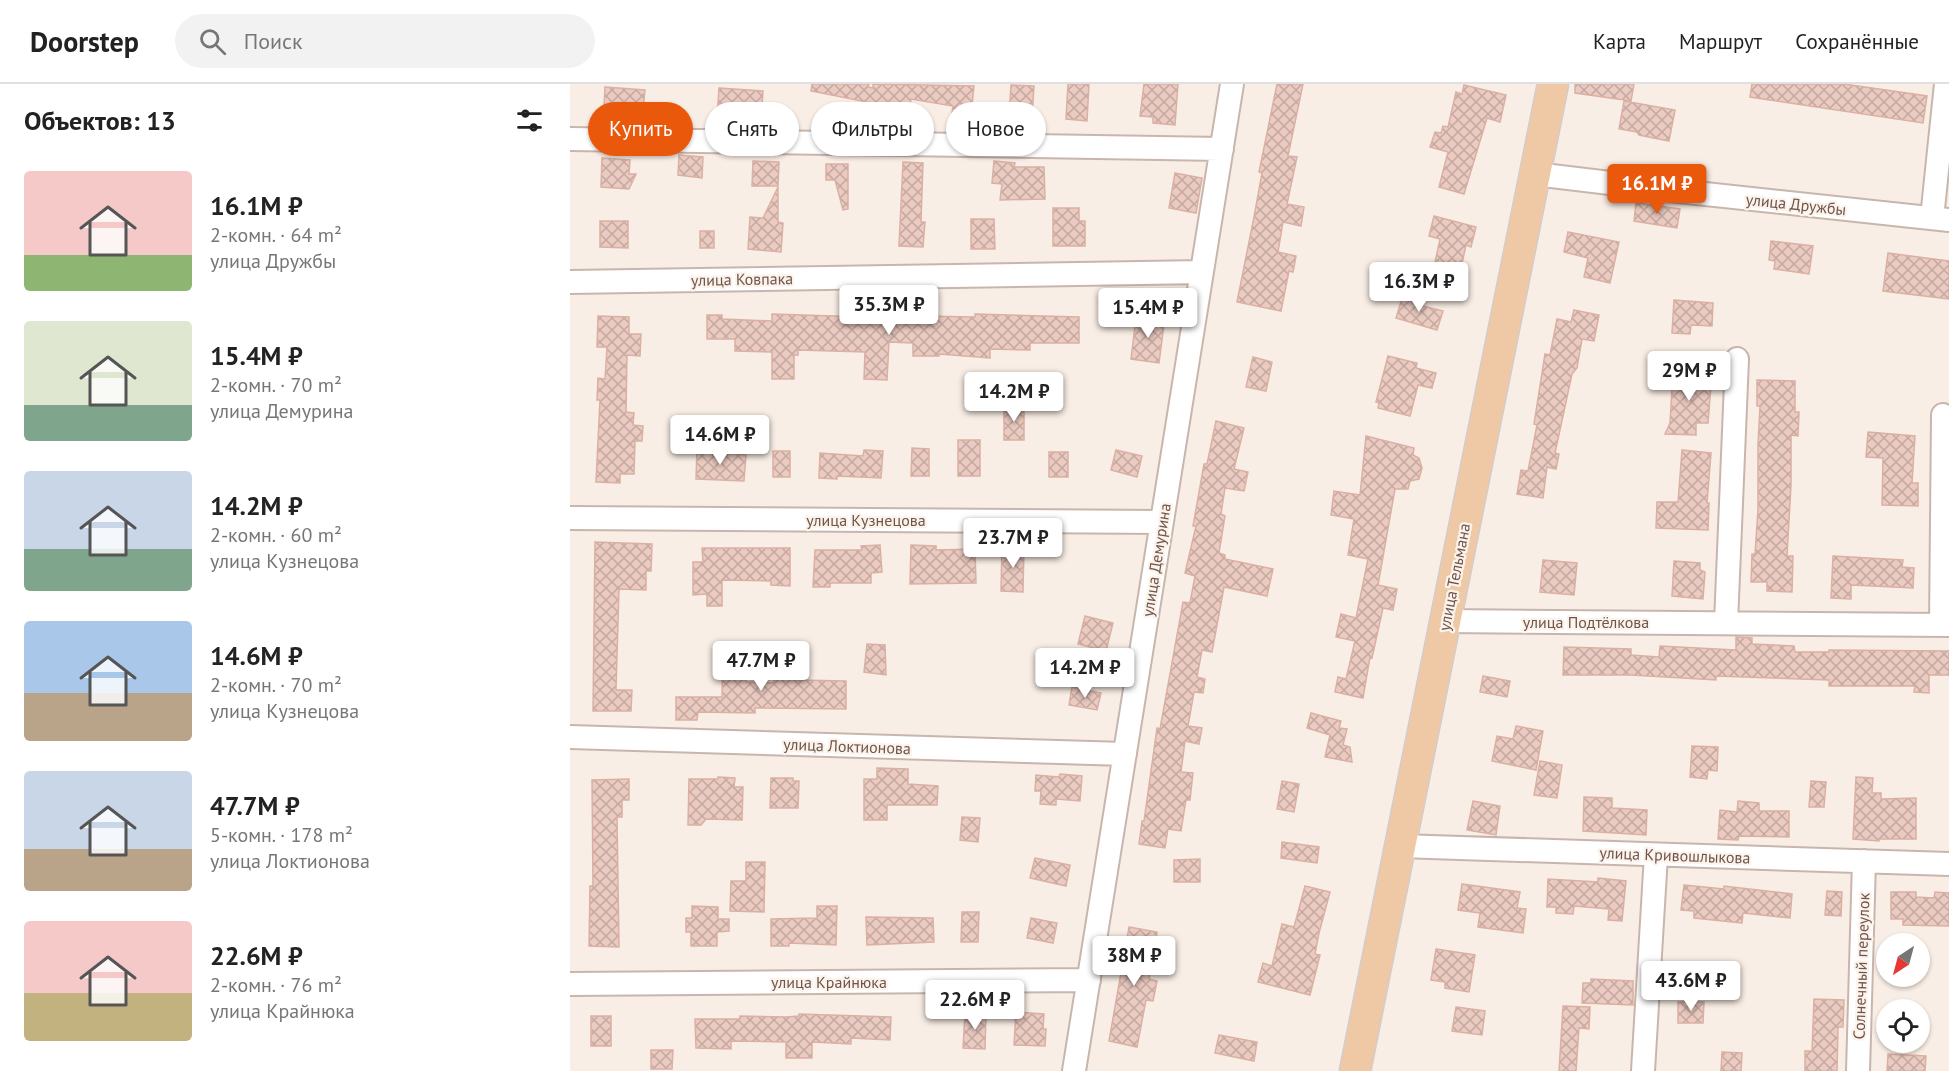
<!DOCTYPE html>
<html lang="ru">
<meta charset="utf-8">
<style>
:root{--surface:#fff;--page:#f2f2f2;--text:#222;--muted:#767676;--line:#e0e0e0;--accent:#ea580c}
body{margin:0;font-family:"PT Sans",sans-serif;background:var(--page);color:var(--text);height:100vh;display:flex;flex-direction:column;font-size:22px;white-space:nowrap}
*{box-sizing:border-box;margin:0}
p{font-size:20px;color:var(--muted)}
.icon{flex:none;width:33px;height:33px;fill:none;stroke:currentColor;stroke-width:2;stroke-linecap:round;stroke-linejoin:round}
.map{position:relative;flex:1;overflow:hidden}
.panel{display:flex;flex-direction:column;background:var(--surface);width:570px}
.panel>*{flex:none}
.banner{position:absolute;left:18px;top:18px;width:570px;height:54px;display:flex;gap:12px}
.needle{width:39px;rotate:216deg}
.fabs{position:absolute;left:1306px;top:849px;display:grid;gap:12px}
.fabs a{display:grid;place-items:center;width:54px;height:54px;border-radius:50%;background:var(--surface);box-shadow:0 2px 4px #0004;font-size:30px}
.price{position:absolute;translate:-50% -51px;padding:0 14px;border-radius:6px;background:#fff;color:#222;font-size:20px;line-height:39px;filter:drop-shadow(0 2px 3px #0008)}
.price::after{content:'';position:absolute;left:50%;top:36px;width:18px;height:14px;margin-left:-9px;background:inherit;clip-path:polygon(0 0,100% 0,50% 100%)}
.price.selected{background:var(--accent);color:#fff}
ul{padding:0;list-style:none}
li{display:flex;align-items:center;gap:18px;height:150px;padding:0 24px}
li span{display:grid;place-items:center;flex:none;width:168px;height:120px;border-radius:6px;color:#555}
li>.icon{margin-inline-start:auto}
span .icon{width:72px;height:72px;fill:#fffc;stroke-width:1}
li b{font-size:26px}
h2{display:flex;justify-content:space-between;align-items:center;height:72px;padding:0 24px;font-size:26px}
.tag{padding:0 21px;border-radius:27px;background:var(--surface);box-shadow:0 2px 4px #0004;font-size:21px;line-height:54px}
.tag.selected{background:var(--accent);color:#fff}
header{display:flex;align-items:center;gap:36px;box-sizing:border-box;height:84px;padding:0 30px;background:var(--surface);border-bottom:2px solid var(--line)}
header strong{font-size:28px}
nav{display:flex;gap:33px;margin-inline-start:auto;font-size:21px}
.search{width:420px;height:54px;background:var(--page);display:flex;align-items:center;gap:15px;box-sizing:border-box;padding:0 21px;border-radius:33px;color:var(--muted);font-size:22px}
main{display:flex;flex:1;min-height:0}
.map>svg:first-child{display:block}
.building{fill:url(#building-cross-hatch);stroke:#dbb0a3;stroke-width:1.5}
.lines{fill:none;stroke-linecap:round;stroke-linejoin:round}
.minor-casing{stroke:#c8b6ad;stroke-width:26}
.major-casing{stroke:#d4ccca;stroke-width:33}
.minor{stroke:#fff;stroke-width:22}
.major{stroke:#efc9a6;stroke-width:30}
.labels{text-anchor:middle;stroke-width:4.5;stroke-linejoin:round;paint-order:stroke}
.street-label{font-size:16px;fill:#6e554e;stroke:#fcf3eb}
</style>
<header>
<strong>Doorstep</strong>
<div class="search"><svg class="icon" aria-label="search" viewBox="0 0 24 24"><circle cx="10" cy="10" r="6"/><path d="M15 15l6 6"/></svg>Поиск</div>
<nav><a>Карта</a><a>Маршрут</a><a>Сохранённые</a></nav>
</header>
<main>
<section class="panel">
<h2>Объектов: 13<svg class="icon" aria-label="filters" viewBox="0 0 24 24"><path d="M4 7h16M4 17h16"/><circle cx="9" cy="7" r="2"/><circle cx="15" cy="17" r="2"/></svg></h2>
<ul>
<li><span style="background:linear-gradient(#f6c9c9 70%,#8fb573 0)"><svg class="icon" aria-label="home" viewBox="0 0 24 24"><path d="M3 11l9-7 9 7M6 9v11h12V9"/></svg></span><div><b>16.1M ₽</b><p>2-комн. · 64 m²</p><p>улица Дружбы</p></div></li>
<li><span style="background:linear-gradient(#dfe7d0 70%,#7fa58c 0)"><svg class="icon" aria-label="home" viewBox="0 0 24 24"><path d="M3 11l9-7 9 7M6 9v11h12V9"/></svg></span><div><b>15.4M ₽</b><p>2-комн. · 70 m²</p><p>улица Демурина</p></div></li>
<li><span style="background:linear-gradient(#c9d6e8 65%,#7fa58c 0)"><svg class="icon" aria-label="home" viewBox="0 0 24 24"><path d="M3 11l9-7 9 7M6 9v11h12V9"/></svg></span><div><b>14.2M ₽</b><p>2-комн. · 60 m²</p><p>улица Кузнецова</p></div></li>
<li><span style="background:linear-gradient(#a9c7e8 60%,#b9a48a 0)"><svg class="icon" aria-label="home" viewBox="0 0 24 24"><path d="M3 11l9-7 9 7M6 9v11h12V9"/></svg></span><div><b>14.6M ₽</b><p>2-комн. · 70 m²</p><p>улица Кузнецова</p></div></li>
<li><span style="background:linear-gradient(#c9d6e8 65%,#b9a48a 0)"><svg class="icon" aria-label="home" viewBox="0 0 24 24"><path d="M3 11l9-7 9 7M6 9v11h12V9"/></svg></span><div><b>47.7M ₽</b><p>5-комн. · 178 m²</p><p>улица Локтионова</p></div></li>
<li><span style="background:linear-gradient(#f6c9c9 60%,#c2b280 0)"><svg class="icon" aria-label="home" viewBox="0 0 24 24"><path d="M3 11l9-7 9 7M6 9v11h12V9"/></svg></span><div><b>22.6M ₽</b><p>2-комн. · 76 m²</p><p>улица Крайнюка</p></div></li>
</ul>
</section>
<div class="map">
<svg width="1379" height="987" viewBox="0 0 1379 987">
<defs>
<pattern id="building-cross-hatch" width="8" height="8" patternUnits="userSpaceOnUse" patternTransform="scale(1.5)"><rect width="8" height="8" fill="#ebcbc1"/><path d="M0 0l8 8M0 8l8-8" fill="none" stroke="#c3a89f"/></pattern>
</defs>
<rect width="100%" height="100%" fill="#f9eee5"/>
<path class="building" d="M242 0H299L298 3 303 4V0L404 2 401 31 382 29 383 22 341 15 337 40 314 36 317 22 241 7Z
M498 0H519L517 37 496 35Z
M574 0H608L605 41 583 39V33L570 32Z
M707 0H733L718 72 727 73 717 120 734 123 731 142 713 138 708 168 726 172 723 188 719 187 711 227 667 218 684 133 692 89 689 88Z
M1005 0H1064L1061 17 1005 9Z
M1182 0H1274L1357 12 1353 39 1180 13Z
M441 1 464 2 462 34 439 32Z
M894 1 936 11 930 38 917 34 894 110 869 103 878 68 860 63 865 48 871 49 873 42 878 43 886 8 892 10Z
M35 3 75 6 73 26 34 23Z
M149 4 193 7 191 38 147 34Z
M1054 17 1105 26 1099 57 1069 51 1067 48 1049 45Z
M109 71 133 73 132 94 108 91Z
M32 74 60 76 59 90H66L59 105 31 103Z
M183 77 209 78 208 102H182Z
M424 77 445 79 444 83H474L475 115 430 116 432 100 422 99Z
M333 78 353 79 351 138H355L353 163 329 162Z
M256 80H278V125L273 126 265 96H256Z
M605 89 632 94 626 129 599 124Z
M208 103V138L213 139 211 168 178 165 180 133 193 134Z
M1066 119 1110 125 1107 144 1064 137Z
M483 124H509V137H515V162H483Z
M864 132 906 143 901 163 896 161 890 189 864 183 870 155 859 152Z
M401 135H424L425 165H401Z
M30 137H58V164L30 163Z
M130 147H144V164H130Z
M998 148 1049 158 1040 199 1014 193 1018 174 994 168Z
M1201 157 1243 162 1239 190 1204 185 1205 177 1199 176Z
M1318 169 1379 177V215L1313 207Z
M833 211 854 218 853 222 873 227 867 246 826 234Z
M1104 216 1143 219 1142 242 1121 241 1120 250 1102 249Z
M1004 226 1029 231 1024 257 1012 255 1007 284 1002 290 985 369 989 370 986 385 977 383 973 414 947 410 951 386 958 387 967 341 964 340 975 270 980 271 987 235 1001 238Z
M202 230 296 233V231L405 233V230L509 233V259H460V266L420 265V274L369 270V272H343V259L319 258 317 296 294 295 295 268 228 266V271H224V295H202V268L165 267V255H137V231H152V235L202 237Z
M571 230 595 233 589 279 561 275 565 242 569 243Z
M28 232 59 233V250H71L70 272 57 271 56 328 64 329 63 341 73 342 72 357H65L64 390H50V399L26 398 30 316H27L28 294 35 295 37 263H27Z
M818 272 847 279 846 284 866 289 862 304 848 301 840 332 808 324 809 319 806 318Z
M683 273 702 278 696 307 676 303Z
M1103 287 1142 288 1138 339H1126V351L1095 350 1100 339Z
M1187 296 1225 297V328H1229L1228 352 1221 351V401L1217 472H1223L1222 508 1197 507V498H1181L1182 470H1185L1188 425V361L1190 322H1187Z
M434 322H454V356H434Z
M646 337 674 344 664 385 678 388 674 407 655 404 651 430 655 432 649 469 655 471V475L703 485 697 512 654 503 642 568 632 566 627 593 635 595 633 609 624 608 618 642 632 644 629 660 615 657 611 688 623 689 620 716H616L611 747 598 745 595 764 569 760 572 737H574L587 644 590 645 613 518 620 519 625 492 615 489 626 442H623L634 380H637Z
M1298 348 1345 352 1342 399H1348V422L1312 421 1313 374 1296 373Z
M796 352 844 364 843 371 849 374 852 384 849 395 840 397 838 405H825L808 501 827 505 823 526 813 524 802 574 800 573 793 614 765 608 768 593 776 595 785 557 766 553 771 530 786 534 798 475 778 471 784 435 761 431 764 407 790 411Z
M388 356H410V392H388Z
M342 364 359 365V392H341Z
M127 365 155 366V369L176 371 174 397 126 395Z
M294 366 313 367 311 394 267 392V395L249 394 250 369 293 372Z
M546 366 572 372 567 393 541 386Z
M1112 366 1141 369 1137 419H1139L1138 446 1086 444 1087 418H1108Z
M203 367H220V393H203Z
M479 368H498V393H479Z
M25 458 82 460 81 487H76V506L49 505 46 606H62L61 627H23Z
M310 461 312 488 301 489V499H260V503H243L245 466H292L291 462Z
M341 461 366 462V466L405 465 406 499 340 500Z
M432 461 454 462 453 508 431 507Z
M132 464H220V502L201 501V497L152 496V522H137V510L123 511V478H133Z
M1263 472 1333 476 1332 483 1344 484 1343 504 1281 501V515L1261 514Z
M973 476 1007 479 1004 511 970 508Z
M1104 477 1130 479V486L1135 488 1133 515 1102 512Z
M515 532 543 539 536 567 508 560Z
M1166 553 1182 554V560L1224 562 1225 568H1259V566L1379 567V591H1359V609L1344 608 1345 602H1259V596L1146 592V596L1061 591H993L994 563 1061 565V571L1089 573 1090 562 1166 566Z
M297 560 315 561 316 591 294 588Z
M153 562H176V598L204 599V592L228 593V596L276 597V625L185 624V629L128 628 127 636H106V613H152Z
M913 592 940 597 937 613 910 608Z
M502 603 531 609 527 626 499 621Z
M741 629 771 637 769 644 777 645 773 661 780 663 782 678 755 673 760 651 737 644Z
M946 642 973 647 966 686 922 677 927 652 943 655Z
M1122 662 1148 663 1147 687 1138 686 1137 695 1120 693Z
M970 677 992 681 987 714 964 711Z
M307 684 338 685V700L368 702 367 721H317V736H294V695H307Z
M490 690 512 692 510 717 486 715V721L470 720 471 707H465L466 691 489 693Z
M148 693 165 694 164 703H173L172 736 136 735 131 741H118L119 695H148Z
M1286 693 1303 694 1302 709H1311V715L1346 714V755H1309V757L1283 755Z
M201 694H223V697H229L228 724H200Z
M59 695V716H52V733H47L49 863 19 862 20 802H23L22 696Z
M712 697 729 700 724 728 707 725Z
M1241 697 1256 698 1254 723H1239Z
M1014 713 1042 714V724L1077 726 1076 751 1013 747Z
M903 717 930 722 926 751 897 746Z
M1168 717 1189 719V727H1219V753L1169 752 1168 756 1148 755 1150 726 1167 728Z
M392 733 410 734 408 758 390 756Z
M712 758 749 763 747 779 711 774Z
M465 774 500 781 496 802 460 794Z
M630 775V798H604V776Z
M176 778H195L194 828 160 827 161 797H176Z
M1028 794 1056 797 1052 837 1038 836 1039 825 1004 822 1003 830 986 829V823H977L978 795 1028 798Z
M892 800 950 808 947 824 956 825 953 849 908 843 910 829 888 826Z
M1114 801 1154 805V802L1222 810 1220 834 1173 829 1172 839 1124 834V827L1111 826Z
M735 802 760 808 749 849 745 870 750 871 740 911 688 898 693 879 702 882 712 840 724 843Z
M1257 807 1272 808 1271 832 1255 831Z
M1321 808H1346V813L1364 814 1365 808 1379 809V842L1333 841V835H1321Z
M122 822 148 823V835H159V847L147 848V862H121V848H116V834H122Z
M247 822H267L266 861 219 859V862H201V835L247 834Z
M392 828H409L408 858H391Z
M296 833 363 834 364 858 297 861Z
M461 834 487 839 483 859 457 854Z
M559 843 587 848 579 895 587 897 583 917 576 916 567 963 539 957Z
M866 865 905 871 899 908 875 904V898L861 896Z
M1021 895 1063 897V921L1012 919 1013 899H1021Z
M1244 915 1274 916 1273 943H1268L1267 987H1235V967H1242Z
M1108 918H1134L1133 939H1108Z
M993 922 1020 923 1019 945 1009 944 1006 987H989Z
M886 923 915 927 912 951 882 947Z
M446 928 474 930 473 945H476L475 962 444 961Z
M395 929 416 930 415 965 393 964Z
M229 930 321 933 320 956 281 954V960L242 958V974H216V958L161 957V965L126 964 125 935H170V932L216 933 229 932Z
M21 932H41V962H21Z
M649 951 687 958 684 977 645 969Z
M81 966H103L102 985H81Z
M1152 968 1172 969 1171 987H1151Z
M1318 970 1356 972 1355 987H1317Z"/>
<g class="lines">
<g class="minor-casing">
<path id="minor" d="M0 55 652 65
M965 90 1098 106 1379 136
M1362 134 1376 0
M0 198 632 188
M0 434 592 438
M875 537 1379 541
M1156 539 1167 275
M1371 541 1373 331
M0 653 555 670
M830 762 1379 780
M0 900 519 896
M504 987 662 0
M1073 987 1086 771
M1288 987 1294 777"/>
</g>
<g class="major-casing">
<path id="major" d="M785 987 983 0"/>
</g>
<use href="#minor" class="minor"/>
<use href="#major" class="major"/>
</g>
<g class="labels">
<g class="street-label">
<text transform="translate(1226 120) rotate(6)" y="6">улица Дружбы</text>
<text transform="translate(172 195) rotate(-1)" y="6">улица Ковпака</text>
<text x="296" y="442">улица Кузнецова</text>
<text transform="translate(586 476) rotate(-81)" y="6">улица Демурина</text>
<text transform="translate(884 493) rotate(-79)" y="6">улица Тельмана</text>
<text x="1016" y="544">улица Подтёлкова</text>
<text transform="translate(277 662) rotate(2)" y="6">улица Локтионова</text>
<text transform="translate(1105 771) rotate(2)" y="6">улица Кривошлыкова</text>
<text transform="translate(1291 882) rotate(-88)" y="6">Солнечный переулок</text>
<text x="259" y="904">улица Крайнюка</text>
</g>
</g>
</svg>
<div class="fabs">
<a><svg class="needle" viewBox="-14 -14 28 28"><path d="M0-13l5 13h-10z" fill="#e53935"/><path d="M0 13l5-13h-10z" fill="#767676"/></svg></a>
<a><svg class="icon" aria-label="locate" viewBox="0 0 24 24"><circle cx="12" cy="12" r="6"/><path d="M12 2v4M12 18v4M2 12h4M18 12h4"/></svg></a>
</div>
<b class="price selected" style="left:1087px;top:131px">16.1M ₽</b>
<b class="price" style="left:849px;top:229px">16.3M ₽</b>
<b class="price" style="left:319px;top:252px">35.3M ₽</b>
<b class="price" style="left:578px;top:255px">15.4M ₽</b>
<b class="price" style="left:1119px;top:318px">29M ₽</b>
<b class="price" style="left:444px;top:339px">14.2M ₽</b>
<b class="price" style="left:150px;top:382px">14.6M ₽</b>
<b class="price" style="left:443px;top:485px">23.7M ₽</b>
<b class="price" style="left:191px;top:608px">47.7M ₽</b>
<b class="price" style="left:515px;top:615px">14.2M ₽</b>
<b class="price" style="left:564px;top:903px">38M ₽</b>
<b class="price" style="left:1121px;top:928px">43.6M ₽</b>
<b class="price" style="left:405px;top:947px">22.6M ₽</b>
<div class="banner">
<a class="tag selected">Купить</a>
<a class="tag">Снять</a>
<a class="tag">Фильтры</a>
<a class="tag">Новое</a>
</div>
</div>
</main>
